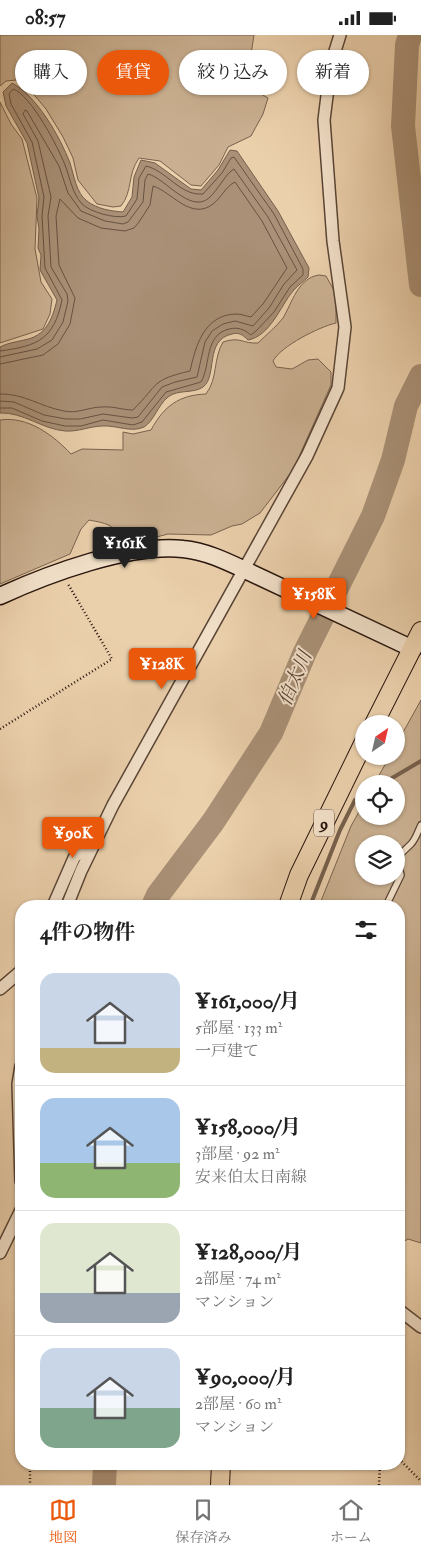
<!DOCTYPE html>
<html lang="ja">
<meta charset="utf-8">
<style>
:root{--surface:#fff;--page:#f2f2f2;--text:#222;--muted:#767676;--line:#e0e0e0;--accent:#ea580c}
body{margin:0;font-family:"IM FELL Double Pica","Noto Serif JP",serif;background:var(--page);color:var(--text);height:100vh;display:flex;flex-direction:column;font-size:19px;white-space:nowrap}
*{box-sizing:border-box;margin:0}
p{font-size:16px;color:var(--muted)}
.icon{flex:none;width:28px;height:28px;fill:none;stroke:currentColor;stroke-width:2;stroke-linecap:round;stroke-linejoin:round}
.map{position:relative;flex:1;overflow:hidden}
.sheet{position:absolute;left:15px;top:865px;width:390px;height:570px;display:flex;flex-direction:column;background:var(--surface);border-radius:20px;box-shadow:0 1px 4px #0004}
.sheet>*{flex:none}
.banner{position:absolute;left:15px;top:15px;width:391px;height:45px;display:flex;gap:10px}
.needle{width:32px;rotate:34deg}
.fabs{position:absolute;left:355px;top:680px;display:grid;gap:10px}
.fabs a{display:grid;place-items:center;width:50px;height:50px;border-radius:50%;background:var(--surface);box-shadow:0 1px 4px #0004;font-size:25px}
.price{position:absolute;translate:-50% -42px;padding:0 11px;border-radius:5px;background:var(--accent);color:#fff;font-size:16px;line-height:32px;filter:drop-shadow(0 1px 2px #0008)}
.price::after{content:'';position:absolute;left:50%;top:30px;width:15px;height:11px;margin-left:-8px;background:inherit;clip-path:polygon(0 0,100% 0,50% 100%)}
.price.on{background:#222;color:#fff}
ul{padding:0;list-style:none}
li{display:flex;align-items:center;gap:15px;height:125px;padding:0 25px}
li+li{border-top:1px solid var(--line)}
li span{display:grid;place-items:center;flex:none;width:140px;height:100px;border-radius:15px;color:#555}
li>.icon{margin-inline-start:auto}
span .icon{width:60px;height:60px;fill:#fffc;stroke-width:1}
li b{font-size:21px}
h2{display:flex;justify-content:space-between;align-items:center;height:60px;padding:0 25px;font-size:21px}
.tag{padding:0 18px;border-radius:22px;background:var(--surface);box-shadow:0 1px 4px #0004;font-size:18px;line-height:45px}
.tag.on{background:var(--accent);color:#fff}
.status{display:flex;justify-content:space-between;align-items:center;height:35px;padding:0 25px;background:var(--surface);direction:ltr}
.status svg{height:14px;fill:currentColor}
.menu{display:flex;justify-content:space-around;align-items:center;height:70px;border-top:1px solid var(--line);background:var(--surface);font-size:14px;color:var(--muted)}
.menu a{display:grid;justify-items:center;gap:2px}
.menu .on{color:var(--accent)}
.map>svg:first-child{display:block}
.green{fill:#cab091;stroke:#79624f;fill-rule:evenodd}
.water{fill:#a99076;stroke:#755f4c}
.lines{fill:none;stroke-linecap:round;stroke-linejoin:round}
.shore{stroke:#685242;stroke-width:1}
.stream{stroke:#755f4c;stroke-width:4}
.river{stroke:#a99076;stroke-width:24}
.lane-casing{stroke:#594435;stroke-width:8}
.street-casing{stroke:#594435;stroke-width:14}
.secondary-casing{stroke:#28150d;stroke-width:19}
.primary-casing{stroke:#28150d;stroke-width:20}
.path{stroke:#28150d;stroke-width:2.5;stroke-dasharray:1 2.5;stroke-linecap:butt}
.lane{stroke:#f2e0c9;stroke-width:5.5}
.street{stroke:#f2e0c9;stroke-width:11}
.secondary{stroke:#f2e0c9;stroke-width:16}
.primary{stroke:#ebd0ac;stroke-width:18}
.labels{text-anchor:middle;stroke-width:4;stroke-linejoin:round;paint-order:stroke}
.shield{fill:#f2e0c9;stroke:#655245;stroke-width:1}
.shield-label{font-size:16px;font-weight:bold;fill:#28150d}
.water-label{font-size:19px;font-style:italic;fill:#5c4637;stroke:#f2e0c9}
</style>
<div class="status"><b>08:57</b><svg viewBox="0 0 49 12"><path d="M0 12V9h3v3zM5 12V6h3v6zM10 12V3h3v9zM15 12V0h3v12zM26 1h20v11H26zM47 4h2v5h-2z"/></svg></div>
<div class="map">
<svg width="421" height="1450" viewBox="0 0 421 1450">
<rect width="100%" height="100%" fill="#ebd0ac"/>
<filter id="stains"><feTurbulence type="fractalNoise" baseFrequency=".004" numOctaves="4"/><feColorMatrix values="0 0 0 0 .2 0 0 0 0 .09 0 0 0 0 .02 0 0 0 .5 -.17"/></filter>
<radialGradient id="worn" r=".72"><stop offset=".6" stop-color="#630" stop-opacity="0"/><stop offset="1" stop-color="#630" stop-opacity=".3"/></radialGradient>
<path class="green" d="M0 0H254L249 32 251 53 268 63 263 79 251 101 228 112 219 130 201 151 191 150 160 126 139 123C127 140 133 156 121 171L113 172 97 169 78 145 73 123 63 102 46 74 25 49 16 45 6 46 0 51Z
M0 67 11 89 22 104 37 163 35 214 41 247 52 264 50 279 43 294 0 308Z
M319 240 326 241 336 259V288C319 292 281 311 273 326L276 332 292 334 308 325 318 324 331 337V350L293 435 260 478 242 489 232 491 211 500 168 499 114 513C120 489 108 489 89 485L81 494 70 519 0 549V385C28 381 53 400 71 419L82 414 123 415V397L133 399 151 395C164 371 179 360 206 359 218 343 213 324 223 307 241 301 242 309 258 308 266 300 276 292 283 283 292 268 298 243 319 240Z
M421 665V1208L408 1204 399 1209V871H319L351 791 364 768V781H396V749H374L390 721H396V710ZM364 809H396V841H364Z"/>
<path class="water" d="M12 48C37 61 60 102 70 128 74 140 76 158 87 166 97 174 111 176 123 177L132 162 134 142 141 125 155 128 191 154 201 155 218 135 230 115 237 116 278 176 309 233 308 242C303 247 297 251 293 256 280 272 270 301 248 305 243 300 239 297 232 299 204 305 218 341 203 352 193 359 178 354 168 362 158 370 154 386 144 392 131 398 116 390 103 391 90 391 79 397 65 396 42 394 23 377 0 378V312C7 308 16 307 24 305 46 301 52 285 57 265L40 235 41 220 38 213 39 194 37 181 39 163 27 108 6 71 3 57Z"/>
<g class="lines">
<path class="shore" d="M0 316C38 311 54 304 62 265L45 233 42 181 44 162 32 107 11 69 9 59 13 54C31 60 58 112 65 130 70 143 72 158 82 169 90 177 115 184 126 181L137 164 139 143 146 131C167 136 180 161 203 159L222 138 231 123 234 122 274 179 303 234V240L290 252 274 277 257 295 251 300C244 294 238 292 229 294 204 300 211 330 201 347L166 357 142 387 133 390 103 385 81 391H65L42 386 12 373H0
M0 322 37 314 52 305 63 287 68 266 67 259 51 232 48 181 51 162 38 106 23 79 25 75 27 76 59 131 68 158 81 176 105 186 123 189 128 187 143 167 145 145 148 139C165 143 190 179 209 163 218 155 226 138 234 134L268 182 297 235 284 249 269 273 253 291 235 286 223 289 212 296 205 307 197 342 175 347 162 352 138 382 132 383 103 379 80 384H66L44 380 14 367 0 366
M0 329 43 320 58 309 70 289 75 263 59 230 56 181 60 164 78 183 101 193 125 196 134 193 139 187 150 170 153 151C172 157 191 186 213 169 221 163 226 151 235 147L262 186 287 233 263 269 251 282C246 281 241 279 236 279 204 280 196 310 190 336 151 345 159 349 133 375 123 375 113 371 102 372 89 372 77 379 64 376 41 372 23 358 0 359"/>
<path class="stream" d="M382 749 421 726
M310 871 340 795 355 765 364 760"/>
<path class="river" d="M410 0 407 10 403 91 421 250
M153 871 158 860 213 787 271 698 305 617 373 481 393 425 406 371 421 341
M104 1450 105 1429"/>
<g class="lane-casing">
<path id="lane" d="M386 871 401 840C395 820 398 822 411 809 416 804 418 796 421 790"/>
</g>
<g class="street-casing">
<path id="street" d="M53 871 74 823 94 801
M67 871 81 836 113 770 307 421 338 353 345 292 333 206 324 85 331 29 340 0
M0 954 21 936
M21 1031 18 1049 21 1146
M0 1218 21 1175
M399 1275 421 1292"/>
</g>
<g class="secondary-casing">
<path id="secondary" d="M0 561C48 539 131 508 183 514 205 516 226 526 245 535L413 614"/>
</g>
<g class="primary-casing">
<path id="primary" d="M374 689 421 596
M288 871 299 840 364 707
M220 1450 221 1429"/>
</g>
<path class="path" d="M0 694 112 624 68 549
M399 1424 421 1446
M30 1429V1450
M379 1450 380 1429"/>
<use href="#lane" class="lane"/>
<use href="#street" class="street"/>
<use href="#secondary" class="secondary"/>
<use href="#primary" class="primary"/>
</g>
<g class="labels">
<rect class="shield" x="314" y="774.5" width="20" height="27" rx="4"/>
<g class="shield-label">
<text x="324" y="794">9</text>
</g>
<g class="water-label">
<text transform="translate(294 643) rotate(-67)" y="7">伯太川</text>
</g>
</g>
<rect width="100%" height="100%" filter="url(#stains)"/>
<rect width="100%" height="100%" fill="url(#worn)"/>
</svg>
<div class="fabs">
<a><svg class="needle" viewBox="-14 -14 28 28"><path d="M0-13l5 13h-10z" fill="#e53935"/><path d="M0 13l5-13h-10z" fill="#767676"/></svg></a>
<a><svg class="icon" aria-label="locate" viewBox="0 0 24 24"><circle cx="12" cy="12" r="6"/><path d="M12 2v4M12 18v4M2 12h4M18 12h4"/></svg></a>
<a><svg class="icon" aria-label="layers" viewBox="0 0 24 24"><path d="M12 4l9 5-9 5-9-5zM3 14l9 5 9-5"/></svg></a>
</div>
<b class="price on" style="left:125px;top:534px">¥161K</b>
<b class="price" style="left:314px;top:585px">¥158K</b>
<b class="price" style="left:162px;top:655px">¥128K</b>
<b class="price" style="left:73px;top:824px">¥90K</b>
<div class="banner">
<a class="tag">購入</a>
<a class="tag on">賃貸</a>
<a class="tag">絞り込み</a>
<a class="tag">新着</a>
</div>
<section class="sheet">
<h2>4件の物件<svg class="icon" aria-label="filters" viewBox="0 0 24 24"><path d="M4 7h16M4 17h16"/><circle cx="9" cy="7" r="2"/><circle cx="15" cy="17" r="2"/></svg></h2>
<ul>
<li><span style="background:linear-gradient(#c9d6e8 75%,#c2b280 0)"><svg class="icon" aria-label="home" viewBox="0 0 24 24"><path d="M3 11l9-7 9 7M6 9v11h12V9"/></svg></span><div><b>¥161,000/月</b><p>5部屋 · 133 m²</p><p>一戸建て</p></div></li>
<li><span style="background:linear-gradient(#a9c7e8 65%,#8fb573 0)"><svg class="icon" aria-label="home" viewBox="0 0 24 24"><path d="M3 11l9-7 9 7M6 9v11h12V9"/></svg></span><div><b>¥158,000/月</b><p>3部屋 · 92 m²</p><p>安来伯太日南線</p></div></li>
<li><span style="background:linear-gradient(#dfe7d0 70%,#9aa5b1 0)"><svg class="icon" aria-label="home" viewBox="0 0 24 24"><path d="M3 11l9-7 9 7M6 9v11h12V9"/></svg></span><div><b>¥128,000/月</b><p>2部屋 · 74 m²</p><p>マンション</p></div></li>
<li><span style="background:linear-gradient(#c9d6e8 60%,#7fa58c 0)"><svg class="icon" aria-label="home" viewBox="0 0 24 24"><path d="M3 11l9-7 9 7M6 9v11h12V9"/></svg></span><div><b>¥90,000/月</b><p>2部屋 · 60 m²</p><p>マンション</p></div></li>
</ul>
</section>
</div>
<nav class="menu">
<a class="on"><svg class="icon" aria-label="map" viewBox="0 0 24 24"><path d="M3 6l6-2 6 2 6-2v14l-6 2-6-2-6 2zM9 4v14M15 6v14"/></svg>地図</a>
<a><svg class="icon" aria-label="saved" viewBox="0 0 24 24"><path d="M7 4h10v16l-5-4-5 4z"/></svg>保存済み</a>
<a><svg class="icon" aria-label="home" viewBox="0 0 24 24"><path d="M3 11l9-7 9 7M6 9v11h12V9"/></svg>ホーム</a>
</nav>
